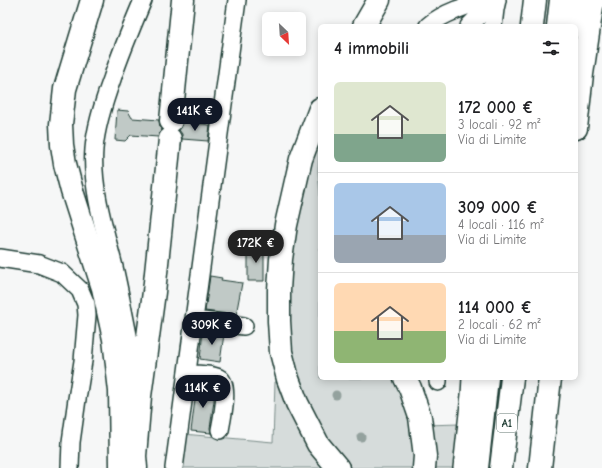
<!DOCTYPE html>
<html lang="it">
<meta charset="utf-8">
<style>
:root{--surface:#fff;--page:#f6f6f6;--text:#202124;--muted:#757577;--line:#e0e0e0;--accent:#111827}
body{margin:0;font-family:"Comic Neue",sans-serif;background:var(--page);color:var(--text);height:100vh;display:flex;flex-direction:column;font-size:15px;white-space:nowrap}
*{box-sizing:border-box;margin:0}
p{font-size:13px;color:var(--muted)}
.icon{flex:none;width:22px;height:22px;fill:none;stroke:currentColor;stroke-width:2;stroke-linecap:round;stroke-linejoin:round}
.map{position:relative;flex:1;overflow:hidden}
.side{position:absolute;left:318px;top:24px;width:260px;height:356px;display:flex;flex-direction:column;background:var(--surface);border-radius:6px;box-shadow:0 2px 10px #0003}
.side>*{flex:none}
.needle{width:26px;rotate:155deg}
.controls{position:absolute;left:262px;top:12px;display:grid;gap:8px}
.controls a{display:grid;place-items:center;width:44px;height:44px;border-radius:6px;background:var(--surface);box-shadow:0 2px 10px #0003;font-size:20px}
.price{position:absolute;translate:-50% -34px;padding:0 9px;border-radius:14px;background:var(--accent);color:#fff;font-size:13px;line-height:26px;filter:drop-shadow(0 1px 2px #0008)}
.price::after{content:'';position:absolute;left:50%;top:24px;width:12px;height:9px;margin-left:-6px;background:inherit;clip-path:polygon(0 0,100% 0,50% 100%)}
.price.on{background:#222;color:#fff}
ul{padding:0;list-style:none}
li{display:flex;align-items:center;gap:12px;height:100px;padding:0 16px}
li+li{border-top:1px solid var(--line)}
li span{display:grid;place-items:center;flex:none;width:112px;height:80px;border-radius:6px;color:#555}
li>.icon{margin-inline-start:auto}
span .icon{width:48px;height:48px;fill:#fffc;stroke-width:1}
li b{font-size:17px}
h2{display:flex;justify-content:space-between;align-items:center;height:48px;padding:0 16px;font-size:17px}
.map>svg:first-child{display:block}
.green{fill:#d6dcdb;stroke:#7a8c88}
.building{fill:#c0c9c6;stroke:#1f3d34}
.lines{fill:none;stroke-linecap:round;stroke-linejoin:round}
.minor-casing{stroke:#1f3d34;stroke-width:20}
.highway-casing{stroke:#1f3d34;stroke-width:25}
.minor{stroke:#fff;stroke-width:17}
.highway{stroke:#fff;stroke-width:22}
.tree{fill:#94a29e}
.labels{text-anchor:middle;stroke-width:3;stroke-linejoin:round;paint-order:stroke}
.shield{fill:#fff;stroke:#627771;stroke-width:1}
.shield-label{font-size:11px;font-weight:bold;fill:#1f3d34}
</style>
<div class="map">
<svg width="602" height="468" viewBox="0 0 602 468">
<rect width="100%" height="100%" fill="#f6f7f7"/>
<filter id="ink" filterUnits="userSpaceOnUse"><feTurbulence type="fractalNoise" baseFrequency=".025" numOctaves="2"/><feDisplacementMap in="SourceGraphic" scale="8" xChannelSelector="R" yChannelSelector="G"/><feConvolveMatrix kernelMatrix="1 2 1 2 8 2 1 2 1" color-interpolation-filters="sRGB"/></filter>
<g filter="url(#ink)">
<path class="green" d="M320 140 318 171 320 195V378H394C406 404 417 439 413 468H179L183 434 273 442 275 382 280 381 303 401 290 352 286 290 306 164Z
M459 424 455 468H429L426 425Z"/>
<path class="building" d="M117 110 128 111 132 118 159 120 160 126 162 130 160 132 158 137 131 135 125 141 115 140Z
M183 122 210 125 208 141 182 139V134L179 130 181 128Z
M248 246H264V281H248Z
M210 276 222 278 221 280 242 283 236 315 205 311Z
M203 331 224 334 220 362 200 359Z
M197 384 213 386 214 389V401L210 428 211 433 191 431Z"/>
<g class="lines">
<g class="minor-casing">
<path id="minor" d="M428 26C436 19 446 14 456 10 464 7 471 5 477 0
M469 26 495 0
M493 26 495 9 497 0
M0 258 39 264 62 273 80 290 86 304 87 315 83 361 77 399 71 442 70 468
M194 320 244 326
M187 374C195 374 212 374 219 378 230 383 222 419 220 430
M438 378V382
M138 386C130 347 123 307 114 267 105 231 91 187 94 149 96 125 104 101 112 79 121 52 132 26 143 0
M174 468 237 0
M462 468 470 395 471 378"/>
</g>
<g class="highway-casing">
<path id="highway" d="M92 0 65 89 61 124 62 145 65 164 72 191 103 288 114 339 120 391 121 468
M364 26 379 0
M532 26 535 0
M558 26 561 0
M573 26 576 0
M320 109 301 159 286 225 281 259 279 290V321L281 352 288 379 297 403 318 444 338 468
M171 121 183 0
M576 128 582 74 593 0
M405 378 410 388 420 417 425 456 424 468
M136 468 135 456 140 396 154 292 170 139
M477 468 487 378
M501 468 512 378
M540 468 550 378"/>
</g>
<use href="#minor" class="minor"/>
<use href="#highway" class="highway"/>
</g>
<g class="tree">
<circle cx="336" cy="395" r="4.5"/>
<circle cx="361" cy="437" r="4.5"/>
</g>
</g>
<g class="labels">
<rect class="shield" x="497" y="414" width="20" height="18" rx="3"/>
<g class="shield-label">
<text x="507" y="427">A1</text>
</g>
</g>
</svg>
<div class="controls">
<a><svg class="needle" viewBox="-14 -14 28 28"><path d="M0-13l5 13h-10z" fill="#e53935"/><path d="M0 13l5-13h-10z" fill="#757577"/></svg></a>
</div>
<b class="price" style="left:195px;top:132px">141K €</b>
<b class="price on" style="left:256px;top:264px">172K €</b>
<b class="price" style="left:212px;top:346px">309K €</b>
<b class="price" style="left:203px;top:409px">114K €</b>
<section class="side">
<h2>4 immobili<svg class="icon" aria-label="filters" viewBox="0 0 24 24"><path d="M4 7h16M4 17h16"/><circle cx="9" cy="7" r="2"/><circle cx="15" cy="17" r="2"/></svg></h2>
<ul>
<li><span style="background:linear-gradient(#dfe7d0 65%,#7fa58c 0)"><svg class="icon" aria-label="home" viewBox="0 0 24 24"><path d="M3 11l9-7 9 7M6 9v11h12V9"/></svg></span><div><b>172 000 €</b><p>3 locali · 92 m²</p><p>Via di Limite</p></div></li>
<li><span style="background:linear-gradient(#a9c7e8 65%,#9aa5b1 0)"><svg class="icon" aria-label="home" viewBox="0 0 24 24"><path d="M3 11l9-7 9 7M6 9v11h12V9"/></svg></span><div><b>309 000 €</b><p>4 locali · 116 m²</p><p>Via di Limite</p></div></li>
<li><span style="background:linear-gradient(#ffd9b3 60%,#8fb573 0)"><svg class="icon" aria-label="home" viewBox="0 0 24 24"><path d="M3 11l9-7 9 7M6 9v11h12V9"/></svg></span><div><b>114 000 €</b><p>2 locali · 62 m²</p><p>Via di Limite</p></div></li>
</ul>
</section>
</div>
